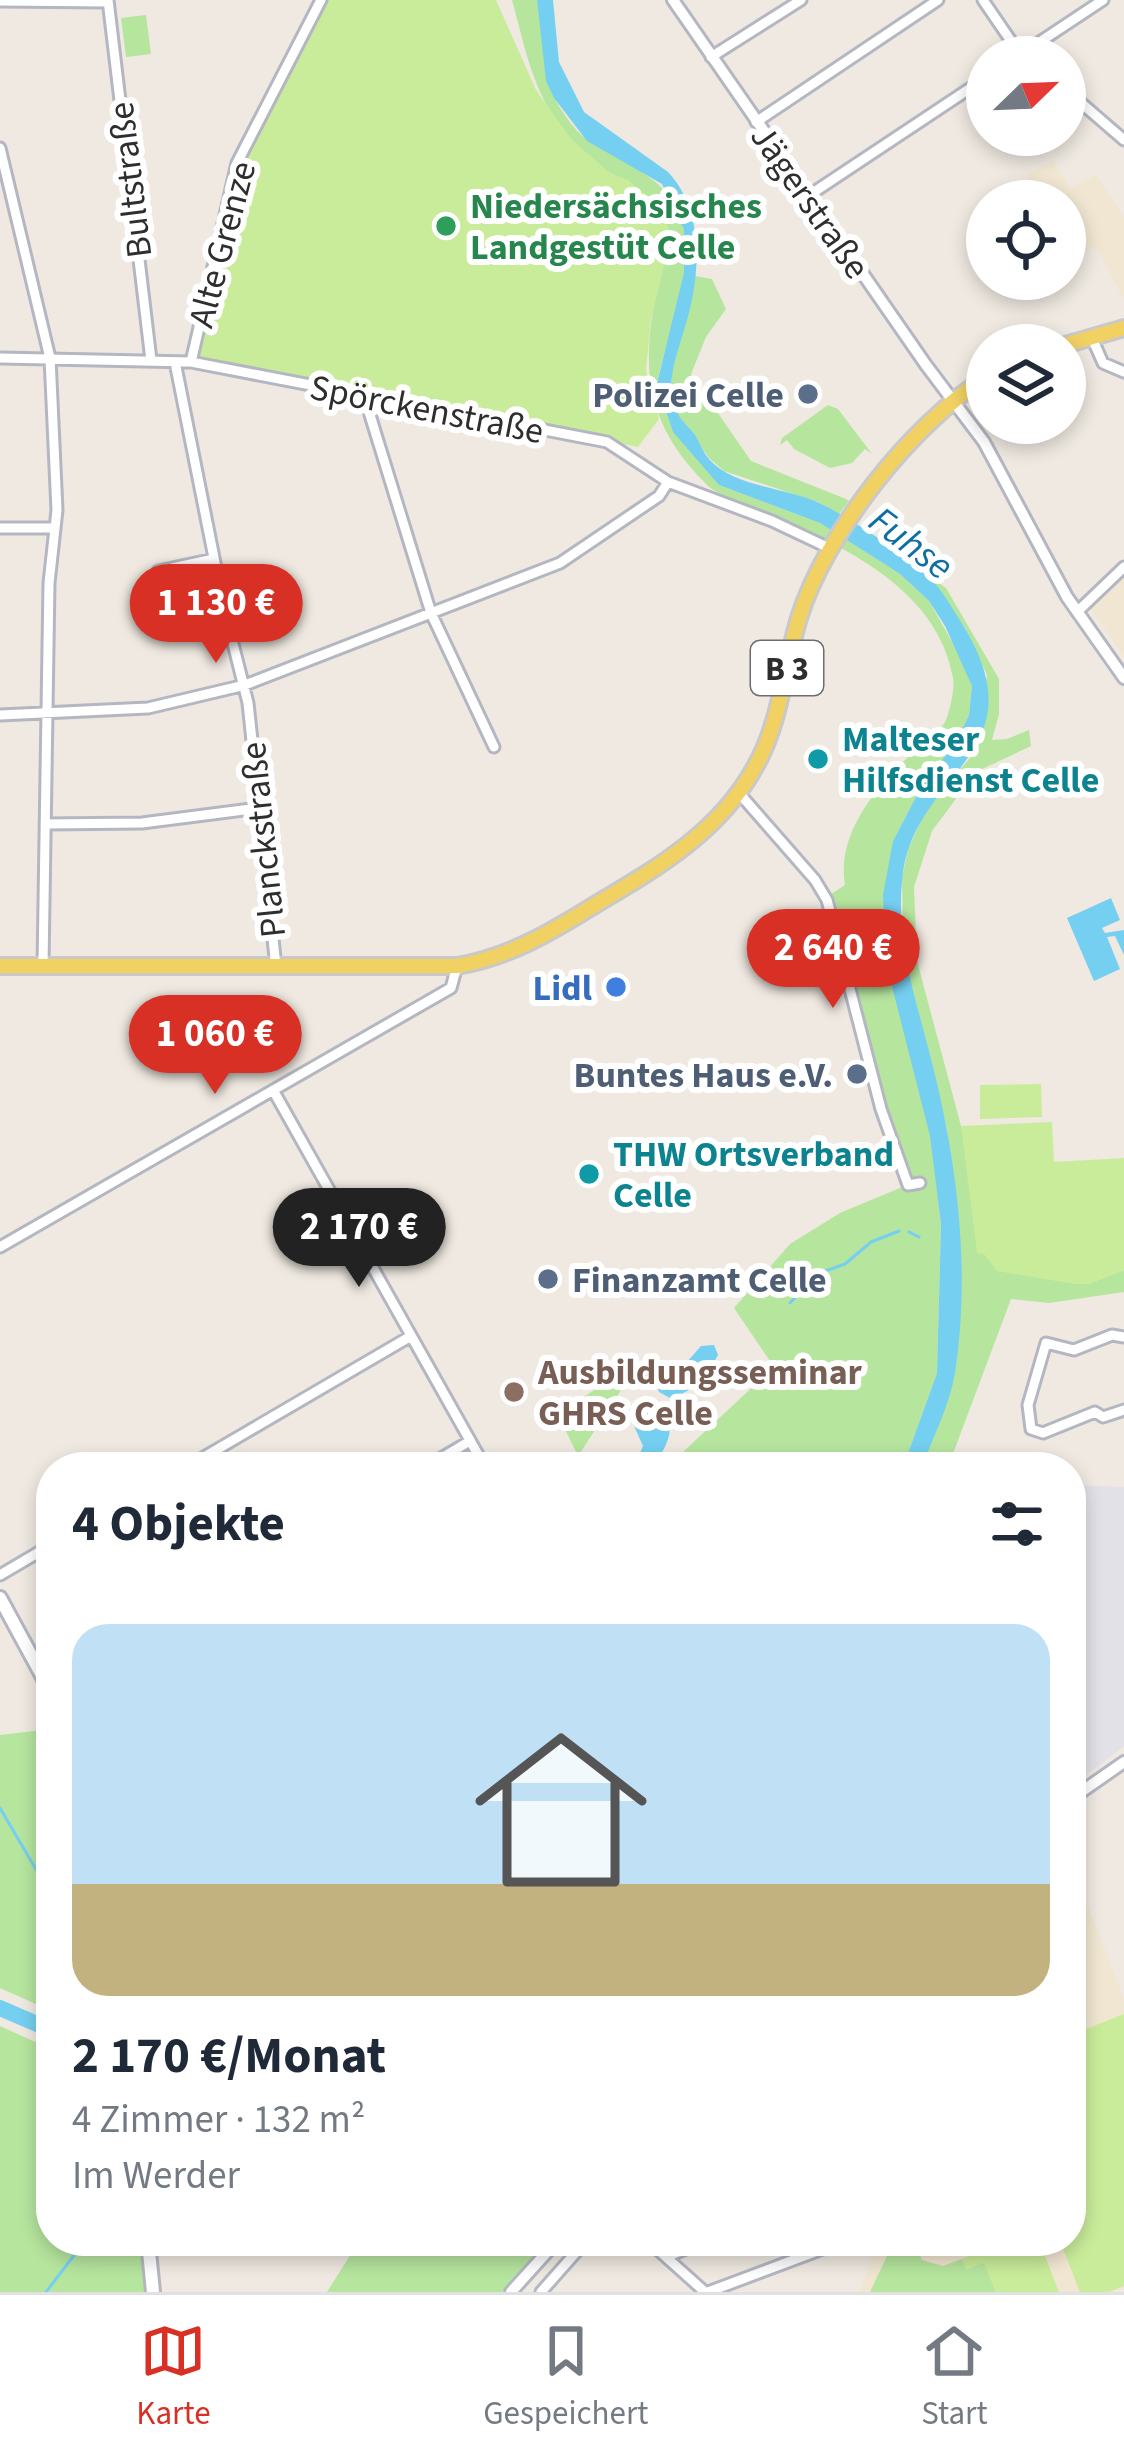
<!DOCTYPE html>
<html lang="de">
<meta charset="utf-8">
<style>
:root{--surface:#fff;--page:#f2f2f3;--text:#1f2937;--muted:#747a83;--line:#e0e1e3;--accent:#d93025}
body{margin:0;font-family:"Source Sans 3",sans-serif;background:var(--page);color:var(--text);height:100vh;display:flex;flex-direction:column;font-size:45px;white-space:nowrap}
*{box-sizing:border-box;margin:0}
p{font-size:39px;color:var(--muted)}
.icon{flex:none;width:66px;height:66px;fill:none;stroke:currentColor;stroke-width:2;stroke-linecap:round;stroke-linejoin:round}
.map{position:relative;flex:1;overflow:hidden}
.sheet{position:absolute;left:36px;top:1452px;width:1050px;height:804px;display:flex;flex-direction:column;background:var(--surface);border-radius:48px;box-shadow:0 6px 18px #0003}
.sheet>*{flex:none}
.needle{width:78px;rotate:67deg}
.controls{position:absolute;left:966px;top:36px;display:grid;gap:24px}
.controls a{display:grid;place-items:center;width:120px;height:120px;border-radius:50%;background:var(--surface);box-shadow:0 6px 18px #0003;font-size:60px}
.price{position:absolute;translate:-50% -102px;padding:0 27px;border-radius:42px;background:var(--accent);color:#fff;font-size:39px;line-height:78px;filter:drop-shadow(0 3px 6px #0008)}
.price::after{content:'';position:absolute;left:50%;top:72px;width:36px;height:27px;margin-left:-18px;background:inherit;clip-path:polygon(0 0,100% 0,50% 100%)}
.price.current{background:#222;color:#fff}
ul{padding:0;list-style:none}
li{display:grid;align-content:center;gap:24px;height:636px;padding:0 36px}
li span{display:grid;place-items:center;height:372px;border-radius:36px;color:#555}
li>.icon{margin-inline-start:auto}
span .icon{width:216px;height:216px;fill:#fffc;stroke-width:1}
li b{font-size:51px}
h2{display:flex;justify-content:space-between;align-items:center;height:144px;padding:0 36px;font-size:51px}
.tabs{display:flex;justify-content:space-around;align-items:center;height:168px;border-top:3px solid var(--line);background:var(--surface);font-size:33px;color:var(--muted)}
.tabs a{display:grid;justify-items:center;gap:6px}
.tabs .current{color:var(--accent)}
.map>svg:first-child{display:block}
.industrial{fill:#e3e1e8}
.education{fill:#f0e6d1}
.green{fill:#b6e59e}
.pitch{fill:#c9ec9a}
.water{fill:#75cff0}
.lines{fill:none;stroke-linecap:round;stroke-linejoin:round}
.stream{stroke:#75cff0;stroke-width:3}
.river{stroke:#75cff0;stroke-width:16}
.minor-casing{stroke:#b4b7c1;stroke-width:15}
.tertiary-casing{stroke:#b4b7c1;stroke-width:16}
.secondary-casing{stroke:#b4b7c1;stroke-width:18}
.primary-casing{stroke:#c9c9c9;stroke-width:20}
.minor{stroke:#fff;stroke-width:9}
.tertiary{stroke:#fff;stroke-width:10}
.secondary{stroke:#fff;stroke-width:12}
.primary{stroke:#f2d163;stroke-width:14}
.leisure-dot{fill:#2e9e5b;stroke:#fff;stroke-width:4.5}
.service-dot{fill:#5c6f8a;stroke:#fff;stroke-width:4.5}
.culture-dot{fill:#0f9aa8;stroke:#fff;stroke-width:4.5}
.shop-dot{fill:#3f7fe0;stroke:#fff;stroke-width:4.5}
.education-dot{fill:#8d6e63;stroke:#fff;stroke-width:4.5}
.labels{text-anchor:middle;stroke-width:12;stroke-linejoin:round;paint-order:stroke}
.shield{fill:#fff;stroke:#6d6d6d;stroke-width:3}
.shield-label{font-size:33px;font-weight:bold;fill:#2e2e2e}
.street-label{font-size:36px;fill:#2e2e2e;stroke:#fff}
.leisure-label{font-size:36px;font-weight:bold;fill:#27864d;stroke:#fff;text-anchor:start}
.service-label{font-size:36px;font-weight:bold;fill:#4e5e75;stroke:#fff;text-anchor:end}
.culture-label{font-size:36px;font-weight:bold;fill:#0d838f;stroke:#fff;text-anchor:start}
.shop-label{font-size:36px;font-weight:bold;fill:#366cbe;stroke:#fff;text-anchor:end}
.education-label{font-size:36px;font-weight:bold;fill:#785e54;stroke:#fff;text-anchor:start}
.water-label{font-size:39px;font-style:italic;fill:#0d6fa3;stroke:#fff}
</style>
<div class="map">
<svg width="1124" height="2292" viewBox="0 0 1124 2292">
<rect width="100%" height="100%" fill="#efe9e1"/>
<path class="industrial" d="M1071 1485 1124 1487V1746L1071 1787Z"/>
<path class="education" d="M1053 160 1070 188 1096 175 1124 217V300L1096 246 1065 260V201H1029L1022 188 1031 183 1027 175Z
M1124 560V657L1085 600Z
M1084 1895 1124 1999V2288L1113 2292H859L879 2241H1071V1898Z"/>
<path class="green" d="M512 0H537C541 27 544 78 556 101 564 115 578 135 592 143 636 171 685 184 686 246 687 291 666 339 657 383L719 485 820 523 900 574 929 601 966 667 972 686 969 715 957 741 918 793 893 841 910 1048 931 1136 941 1224 937 1373 903 1467H667L774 1367 734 1308 790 1244 840 1213 907 1185 822 900 845 885C836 833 877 787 912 753 922 744 939 733 945 722 950 713 955 687 953 678 937 586 838 544 763 511 746 503 719 497 706 484 643 421 641 365 658 283 662 261 673 244 666 222 658 198 634 186 614 175 599 168 583 152 572 140 534 100 526 51 512 0Z
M146 15 151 54 126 57 121 18Z
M695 276 712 279 726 309 706 337 691 374 751 461 846 499 849 501 839 514 818 502 724 471 709 458 675 411 671 373Z
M828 405 838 409 872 454 865 449 852 463 830 468 794 449 787 440 780 445 782 438Z
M929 576 946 588 999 679V714L992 740 1007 739 1029 730 1031 746 976 772 932 831 914 887 917 961 961 1126 984 1253 995 1265 1088 1284 1124 1270V1292L1049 1303 1011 1299 948 1467H922L954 1377 961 1254 947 1129 903 951 902 877 908 850 924 813 973 754 981 738 987 675 965 628Z
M619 1375 627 1381 578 1456 557 1413Z
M51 1729V2011L0 1988V1735Z
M0 2026 51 2049V2241H141L145 2292H0Z
M359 2241H550L502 2292H327Z
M906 2241H914L922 2260 943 2266 962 2259 967 2269 984 2262 996 2292H870L888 2254Z"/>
<path class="pitch" d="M324 0H496L536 90 571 139 611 174 628 180 651 199 664 214 671 238 651 319 646 370 659 419 638 447 195 360 239 164Z
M1041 1084 1042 1117 980 1119V1085Z
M1052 1122 1054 1162 1124 1158V1270L1088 1284H1075L997 1271 984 1254 977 1253 961 1126Z
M1124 2014V2286L1109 2292H1080L1060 2241H1071V2035Z
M1006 2241H1039L1059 2292H996L984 2263 966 2269 962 2259Z"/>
<path class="water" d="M537 0H553L559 62 584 112 668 172C706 212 700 279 685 327 677 355 663 386 678 414 682 422 690 428 695 435 700 443 703 452 709 459 733 487 785 487 817 502 844 514 910 557 930 578 942 590 952 608 961 622 1045 756 911 769 902 881 896 944 916 999 931 1059 957 1160 971 1269 955 1373 950 1404 933 1437 922 1467H903L937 1373 941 1224 930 1136 885 959 883 895 893 841 918 793 957 740 969 715 972 686 945 626 929 601 900 574 820 523 719 485 673 432 657 383 684 273V229L662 184 587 141 554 98 546 81Z
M1111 898 1120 920 1102 928 1105 933 1124 930V955L1115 936 1107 937 1120 969 1094 981 1067 918Z
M714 1345 718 1355 702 1383 672 1399 659 1392 656 1382 687 1362 701 1346Z
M652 1407C683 1419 667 1448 652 1467H624L637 1460 643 1446 630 1417 641 1408Z"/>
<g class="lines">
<path class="stream" d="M909 1232 919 1237
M790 1303 817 1274 845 1264 871 1242 899 1231
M0 1808 51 1895
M46 2292 85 2241"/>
<path class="river" d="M0 2008 51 2030"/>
<g class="minor-casing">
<path id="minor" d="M108 0 151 360
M983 0 1013 44 1029 57
M0 1 108 2
M711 57 801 0
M1017 57 1103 0
M1065 89 1124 140
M756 122 938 0
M0 148 50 358 57 510 49 583 43 966
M808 196 987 77
M1091 336 1103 363 1124 372
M0 358 191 362 607 442 668 482 772 521 829 548
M175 362 224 608 248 703 276 967
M191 362 237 163 321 0
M372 399 370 415 431 613 494 747
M0 528H54
M158 571 214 559
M1077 612 1124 567
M0 715 148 708 245 685 560 563 659 496 668 482
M739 793 815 880 827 900 881 1109 908 1185 920 1183
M45 824 142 823 259 808
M273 1090 485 1467
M0 1247 451 988 457 966
M1124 1337 1112 1335 1074 1350 1046 1343 1028 1405 1031 1429 1043 1433 1095 1412 1103 1417 1124 1410
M187 1467 411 1336
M352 1467H354
M426 1467 470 1441
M0 1575 51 1545
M648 2241 705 2292
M666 2257 705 2241
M541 2292 586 2241
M708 2292 844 2241"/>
</g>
<g class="tertiary-casing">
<path id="tertiary" d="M673 0 926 365 984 442 1067 597 1124 678
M1071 1799 1124 1762
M511 2292 557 2241"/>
</g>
<g class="secondary-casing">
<path id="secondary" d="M0 1598 51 1692
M148 2241 153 2292"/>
</g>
<g class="primary-casing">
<path id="primary" d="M1065 345 1124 328
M0 966H457C510 957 553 931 598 903 659 867 720 831 755 767 781 722 784 667 799 618 825 534 912 423 987 377"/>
</g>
<use href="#minor" class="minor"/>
<use href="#tertiary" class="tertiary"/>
<use href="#secondary" class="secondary"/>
<use href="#primary" class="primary"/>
</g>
<circle class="leisure-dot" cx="446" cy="226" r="12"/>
<g class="service-dot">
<circle cx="808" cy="394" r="12"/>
<circle cx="857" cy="1074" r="12"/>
<circle cx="548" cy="1279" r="12"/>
</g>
<g class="culture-dot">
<circle cx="818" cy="759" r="12"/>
<circle cx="589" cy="1174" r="12"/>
</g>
<circle class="shop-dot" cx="616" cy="987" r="12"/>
<circle class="education-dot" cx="514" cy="1392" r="12"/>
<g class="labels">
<rect class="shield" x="751" y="641" width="72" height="54" rx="9"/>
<g class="shield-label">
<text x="787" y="680">B 3</text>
</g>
<g class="street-label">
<text transform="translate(129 180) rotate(-97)" y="13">Bultstraße</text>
<text transform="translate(811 201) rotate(55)" y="13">Jägerstraße</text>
<text transform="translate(221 244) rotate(-75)" y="13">Alte Grenze</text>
<text transform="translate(427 408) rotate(11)" y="13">Spörckenstraße</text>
<text transform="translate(262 840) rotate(-96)" y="13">Planckstraße</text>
</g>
<g class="leisure-label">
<text x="470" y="218">Niedersächsisches<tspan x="470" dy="41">Landgestüt Celle</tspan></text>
</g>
<g class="service-label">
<text x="784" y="407">Polizei Celle</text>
<text x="833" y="1087">Buntes Haus e.V.</text>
<text x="572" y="1292" text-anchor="start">Finanzamt Celle</text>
</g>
<g class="culture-label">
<text x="842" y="751">Malteser<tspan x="842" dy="41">Hilfsdienst Celle</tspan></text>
<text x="613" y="1166">THW Ortsverband<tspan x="613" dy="41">Celle</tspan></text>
</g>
<g class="shop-label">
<text x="592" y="1000">Lidl</text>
</g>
<g class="education-label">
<text x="538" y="1384">Ausbildungsseminar<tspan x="538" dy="41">GHRS Celle</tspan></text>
</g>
<g class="water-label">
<text transform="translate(912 542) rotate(37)" y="14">Fuhse</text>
</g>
</g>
</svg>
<div class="controls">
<a><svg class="needle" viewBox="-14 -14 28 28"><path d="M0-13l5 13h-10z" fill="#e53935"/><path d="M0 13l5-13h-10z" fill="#747a83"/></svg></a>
<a><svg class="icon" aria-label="locate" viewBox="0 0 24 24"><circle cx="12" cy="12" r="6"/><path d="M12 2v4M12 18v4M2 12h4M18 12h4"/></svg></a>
<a><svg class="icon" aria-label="layers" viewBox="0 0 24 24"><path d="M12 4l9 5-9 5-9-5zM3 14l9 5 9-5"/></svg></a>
</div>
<b class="price" style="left:216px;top:666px">1 130 €</b>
<b class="price" style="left:833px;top:1011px">2 640 €</b>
<b class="price" style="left:215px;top:1097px">1 060 €</b>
<b class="price current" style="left:359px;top:1290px">2 170 €</b>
<section class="sheet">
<h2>4 Objekte<svg class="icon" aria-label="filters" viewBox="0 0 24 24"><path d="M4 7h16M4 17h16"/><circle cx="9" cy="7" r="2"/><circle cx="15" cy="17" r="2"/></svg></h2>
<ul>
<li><span style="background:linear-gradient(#bfe0f5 70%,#c2b280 0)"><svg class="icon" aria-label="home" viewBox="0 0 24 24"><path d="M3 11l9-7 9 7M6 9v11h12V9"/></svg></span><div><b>2 170 €/Monat</b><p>4 Zimmer · 132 m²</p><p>Im Werder</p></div></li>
</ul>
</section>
</div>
<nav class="tabs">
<a class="current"><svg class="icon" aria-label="map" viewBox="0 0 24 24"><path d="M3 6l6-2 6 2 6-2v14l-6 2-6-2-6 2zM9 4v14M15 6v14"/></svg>Karte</a>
<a><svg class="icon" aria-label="saved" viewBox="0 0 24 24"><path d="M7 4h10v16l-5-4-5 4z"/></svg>Gespeichert</a>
<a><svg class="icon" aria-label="home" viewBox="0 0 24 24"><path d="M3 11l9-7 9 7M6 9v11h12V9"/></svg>Start</a>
</nav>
